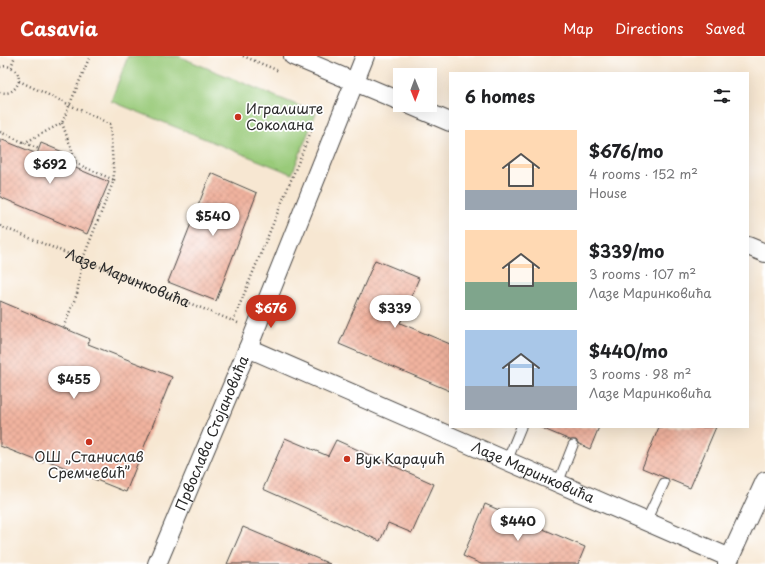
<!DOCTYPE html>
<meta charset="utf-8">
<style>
:root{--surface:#fff;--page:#f6f6f6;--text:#202124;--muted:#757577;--accent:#c8321e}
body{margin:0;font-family:"Playpen Sans",sans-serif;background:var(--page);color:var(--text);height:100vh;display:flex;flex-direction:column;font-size:15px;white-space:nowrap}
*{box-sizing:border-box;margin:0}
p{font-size:13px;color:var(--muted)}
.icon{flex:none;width:22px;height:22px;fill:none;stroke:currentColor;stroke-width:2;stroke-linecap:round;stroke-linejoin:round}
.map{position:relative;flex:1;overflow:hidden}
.drawer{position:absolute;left:449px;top:16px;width:300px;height:356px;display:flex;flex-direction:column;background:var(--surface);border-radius:0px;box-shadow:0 4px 16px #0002}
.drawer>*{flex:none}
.needle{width:26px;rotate:179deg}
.controls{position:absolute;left:393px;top:12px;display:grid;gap:8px}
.controls a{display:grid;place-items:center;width:44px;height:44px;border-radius:0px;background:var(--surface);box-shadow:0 4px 16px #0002;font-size:20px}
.price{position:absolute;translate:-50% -34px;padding:0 9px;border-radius:14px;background:#fff;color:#222;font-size:13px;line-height:26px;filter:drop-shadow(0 1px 2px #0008)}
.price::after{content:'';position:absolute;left:50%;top:24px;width:12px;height:9px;margin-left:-6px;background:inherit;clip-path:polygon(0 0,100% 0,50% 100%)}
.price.current{background:var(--accent);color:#fff}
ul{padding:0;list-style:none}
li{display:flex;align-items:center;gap:12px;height:100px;padding:0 16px}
li span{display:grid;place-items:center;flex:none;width:112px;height:80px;border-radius:0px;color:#555}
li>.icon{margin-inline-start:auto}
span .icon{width:48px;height:48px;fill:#fffc;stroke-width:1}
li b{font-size:17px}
h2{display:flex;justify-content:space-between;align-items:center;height:48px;padding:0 16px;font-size:17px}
header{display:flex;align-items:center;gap:24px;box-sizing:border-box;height:56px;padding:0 20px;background:var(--accent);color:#fff}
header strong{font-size:19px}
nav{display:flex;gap:22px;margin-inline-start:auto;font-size:14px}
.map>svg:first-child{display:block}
.park{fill:#99ca79;stroke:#627a52}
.building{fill:url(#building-cross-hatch)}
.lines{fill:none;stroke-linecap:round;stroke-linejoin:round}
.service-casing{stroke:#4a4744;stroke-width:11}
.minor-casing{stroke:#4a4744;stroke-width:20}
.path{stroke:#4a4744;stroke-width:2.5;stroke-dasharray:1 3;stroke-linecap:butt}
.service{stroke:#fff;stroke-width:9}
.minor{stroke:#fff;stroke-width:18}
.poi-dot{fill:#c8321e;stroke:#fff;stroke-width:1.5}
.labels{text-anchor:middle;stroke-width:3.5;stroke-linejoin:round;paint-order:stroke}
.poi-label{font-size:14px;fill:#2b2b2b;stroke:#fff;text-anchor:start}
.street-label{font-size:14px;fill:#2b2b2b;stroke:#fff}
</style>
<header>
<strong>Casavia</strong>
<nav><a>Map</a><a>Directions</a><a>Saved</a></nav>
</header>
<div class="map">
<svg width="765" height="508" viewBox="0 0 765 508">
<defs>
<pattern id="building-cross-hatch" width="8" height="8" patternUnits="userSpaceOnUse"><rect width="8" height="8" fill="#f1b39f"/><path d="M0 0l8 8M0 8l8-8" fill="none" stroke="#cf9a89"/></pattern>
</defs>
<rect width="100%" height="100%" fill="#fff"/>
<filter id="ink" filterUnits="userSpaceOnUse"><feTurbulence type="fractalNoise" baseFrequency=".025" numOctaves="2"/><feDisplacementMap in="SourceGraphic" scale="8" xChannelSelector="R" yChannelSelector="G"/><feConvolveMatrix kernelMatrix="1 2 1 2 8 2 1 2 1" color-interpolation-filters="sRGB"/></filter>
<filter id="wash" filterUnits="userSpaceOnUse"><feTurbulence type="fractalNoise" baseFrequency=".012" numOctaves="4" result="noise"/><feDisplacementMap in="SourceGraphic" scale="16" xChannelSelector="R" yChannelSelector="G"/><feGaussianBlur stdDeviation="0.9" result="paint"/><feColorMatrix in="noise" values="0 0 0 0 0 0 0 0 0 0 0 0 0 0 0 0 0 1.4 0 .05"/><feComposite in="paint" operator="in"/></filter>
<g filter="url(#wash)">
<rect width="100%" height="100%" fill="#f7e7d2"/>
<path class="park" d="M128 0H178L316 57 292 118 111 45Z"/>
<g id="blocks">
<path class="building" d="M0 83 37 98 41 87 70 99 66 108 109 126 87 178 0 141Z
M211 117 257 137 216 245 168 226Z
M375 204 419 222 400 267 450 288V335L339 288Z
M0 245 90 283 88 288 172 321 126 436 44 403 43 407 0 390Z
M539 371H599L590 393 579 388 576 384H570Z
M659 371H716L690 432 642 412Z
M285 382 328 400 336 384 434 428 412 477 388 467 380 485 263 433Z
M485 448 585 491 578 508H481L463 500Z
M243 471 330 508H227Z"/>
</g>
</g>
<g filter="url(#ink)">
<use href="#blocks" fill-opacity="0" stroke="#4a4744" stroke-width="1"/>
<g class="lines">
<g class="service-casing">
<path id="service" d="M507 405 521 371
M558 427 573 389
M646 465 664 427"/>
</g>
<g class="minor-casing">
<g id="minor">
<path d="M293 0 400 45"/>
<path d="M410 49 450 66"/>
<path d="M748 190 765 197"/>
<path id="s2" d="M248 292 730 502"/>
<path id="s3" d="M157 508 248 292 365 0"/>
<path d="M727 508 765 425"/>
</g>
</g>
<g class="path">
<path d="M243 0 279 15"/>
<path d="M0 11C11 8 19 14 19 25 16 34 9 39 0 36"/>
<path d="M11 11 15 0"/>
<path d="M19 25 110 68 114 124 82 205 77 238 63 272"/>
<path d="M62 67 77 108"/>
<path d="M0 76 39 93"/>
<path d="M24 87 62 67 90 0"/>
<path d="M68 104 114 124"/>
<path id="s1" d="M0 170 238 267"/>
<path d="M233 265 312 73"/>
</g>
<use href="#service" class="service"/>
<use href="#minor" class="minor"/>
</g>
</g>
<g class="poi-dot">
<circle cx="238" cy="61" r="4"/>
<circle cx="89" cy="386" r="4"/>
<circle cx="347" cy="403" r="4"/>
</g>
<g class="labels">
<g class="poi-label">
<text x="246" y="58">Игралиште<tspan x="246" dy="16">Соколана</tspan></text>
<text x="89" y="406" text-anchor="middle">ОШ „Станислав<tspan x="89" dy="16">Сремчевић”</tspan></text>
<text x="355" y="408">Вук Караџић</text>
</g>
<g class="street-label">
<text dy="5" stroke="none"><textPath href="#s1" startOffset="138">Лазе Маринковића</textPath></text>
<text dy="5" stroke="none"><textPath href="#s3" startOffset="142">Првослава Стојановића</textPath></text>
<text dy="5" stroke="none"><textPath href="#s2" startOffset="311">Лазе Маринковића</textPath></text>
</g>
</g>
</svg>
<div class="controls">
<a><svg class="needle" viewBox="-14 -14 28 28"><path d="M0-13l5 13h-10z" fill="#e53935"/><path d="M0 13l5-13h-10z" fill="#757577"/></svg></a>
</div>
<b class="price" style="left:50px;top:129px">$692</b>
<b class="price" style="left:213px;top:181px">$540</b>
<b class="price current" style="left:271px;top:273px">$676</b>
<b class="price" style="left:395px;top:273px">$339</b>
<b class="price" style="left:74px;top:344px">$455</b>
<b class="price" style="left:518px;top:486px">$440</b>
<section class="drawer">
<h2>6 homes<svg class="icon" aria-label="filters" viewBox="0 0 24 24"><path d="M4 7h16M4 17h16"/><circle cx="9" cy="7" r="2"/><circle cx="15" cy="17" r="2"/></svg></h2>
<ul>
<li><span style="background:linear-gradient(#ffd9b3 75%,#9aa5b1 0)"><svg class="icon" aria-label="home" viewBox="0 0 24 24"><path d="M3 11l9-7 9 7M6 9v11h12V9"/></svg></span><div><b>$676/mo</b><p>4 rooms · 152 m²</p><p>House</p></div></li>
<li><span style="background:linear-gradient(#ffd9b3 65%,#7fa58c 0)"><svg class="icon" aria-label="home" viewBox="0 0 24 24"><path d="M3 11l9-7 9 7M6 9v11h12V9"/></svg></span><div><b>$339/mo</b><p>3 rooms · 107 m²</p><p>Лазе Маринковића</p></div></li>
<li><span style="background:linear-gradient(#a9c7e8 70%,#9aa5b1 0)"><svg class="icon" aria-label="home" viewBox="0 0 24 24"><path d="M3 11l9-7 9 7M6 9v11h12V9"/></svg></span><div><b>$440/mo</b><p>3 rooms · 98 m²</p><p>Лазе Маринковића</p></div></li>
</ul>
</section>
</div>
